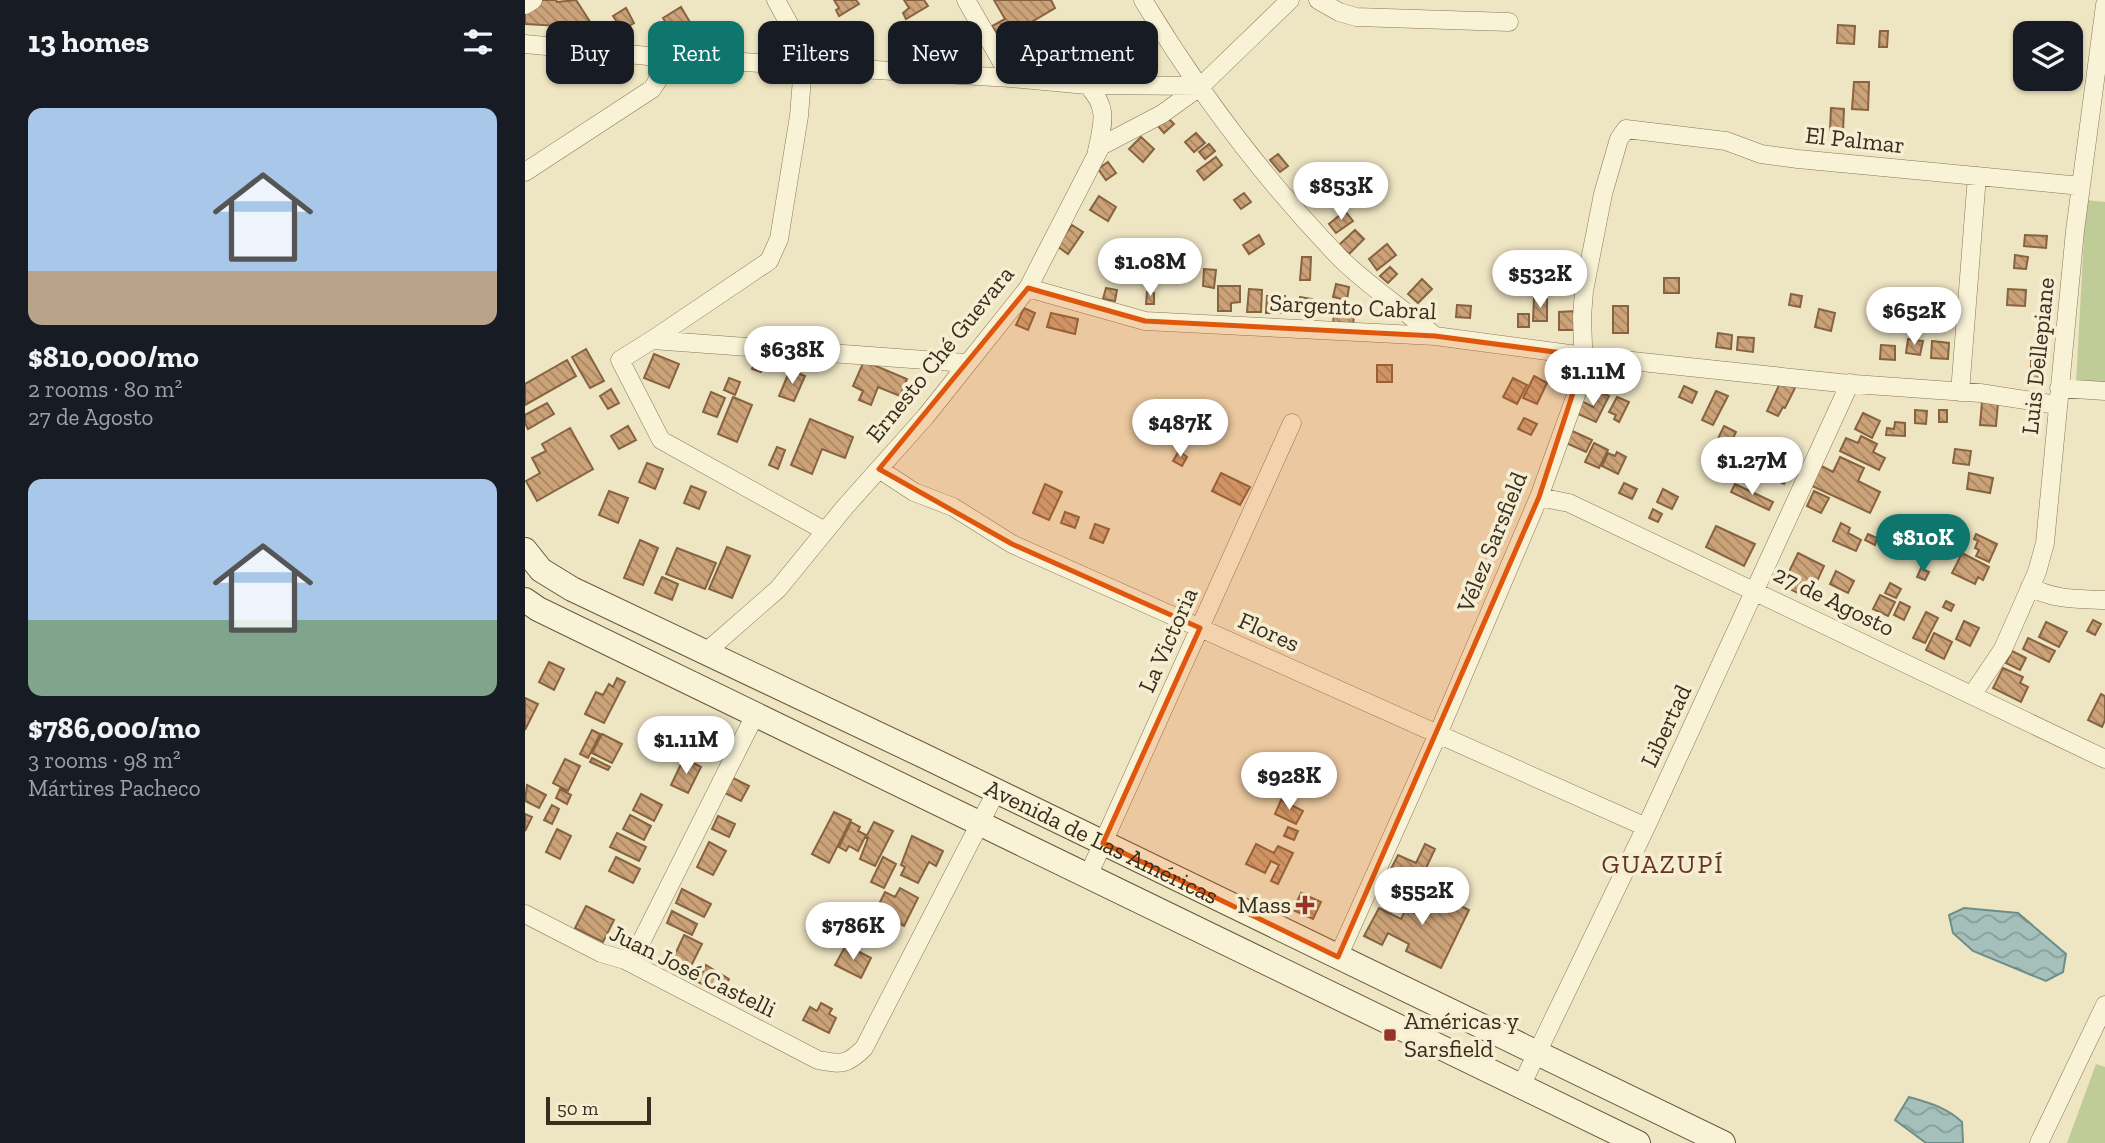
<!DOCTYPE html>
<meta charset="utf-8">
<style>
:root{--surface:#171b24;--page:#20242c;--text:#f1f3f6;--muted:#9ea1a6;--accent:#0f766e}
body{margin:0;font-family:"Zilla Slab",serif;background:var(--page);color:var(--text);height:100vh;display:flex;flex-direction:column;font-size:26px;white-space:nowrap}
*{box-sizing:border-box;margin:0}
p{font-size:23px;color:var(--muted)}
.icon{flex:none;width:38px;height:38px;fill:none;stroke:currentColor;stroke-width:2;stroke-linecap:round;stroke-linejoin:round}
.map{position:relative;flex:1;overflow:hidden}
.panel{display:flex;flex-direction:column;background:var(--surface);width:525px}
.panel>*{flex:none}
.hud{position:absolute;left:21px;top:21px;width:665px;height:63px;display:flex;gap:14px}
.fabs{position:absolute;left:1488px;top:21px;display:grid;gap:14px}
.fabs a{display:grid;place-items:center;width:70px;height:70px;border-radius:14px;background:var(--surface);box-shadow:0 2px 5px #0004;font-size:35px}
.scale{position:absolute;left:21px;bottom:18px;width:105px;box-sizing:border-box;padding-left:7px;border:4px solid #382d1e;border-top:0;font-size:19px;line-height:24px;white-space:nowrap;color:#382d1e;-webkit-text-stroke:5px #f5eed2;paint-order:stroke}
.price{position:absolute;translate:-50% -60px;padding:0 16px;border-radius:24px;background:#fff;color:#222;font-size:23px;line-height:46px;filter:drop-shadow(0 2px 4px #0008)}
.price::after{content:'';position:absolute;left:50%;top:42px;width:21px;height:16px;margin-left:-10px;background:inherit;clip-path:polygon(0 0,100% 0,50% 100%)}
.price.on{background:var(--accent);color:#fff}
ul{padding:0;list-style:none}
li{display:grid;align-content:center;gap:14px;height:371px;padding:0 28px}
li span{display:grid;place-items:center;height:217px;border-radius:14px;color:#555}
li>.icon{margin-inline-start:auto}
span .icon{width:126px;height:126px;fill:#fffc;stroke-width:1}
li b{font-size:30px}
h2{display:flex;justify-content:space-between;align-items:center;height:84px;padding:0 28px;font-size:30px}
.pill{padding:0 24px;border-radius:14px;background:var(--surface);box-shadow:0 2px 5px #0004;font-size:24px;line-height:63px}
.pill.on{background:var(--accent);color:#fff}
main{display:flex;flex:1;min-height:0}
.map>svg:first-child{display:block}
.pitch{fill:#c0cc97}
.water{fill:url(#water-waves);stroke:#6c8e89;stroke-width:2}
.building{fill:url(#building-back-hatch);stroke:#876340;stroke-width:2}
.lines{fill:none;stroke-linecap:round;stroke-linejoin:round}
.minor-casing{stroke:#88775a;stroke-width:19}
.secondary-casing{stroke:#69583d;stroke-width:26}
.minor{stroke:#f8f2d6;stroke-width:18}
.secondary{stroke:#f8f2d6;stroke-width:24}
.marked{fill:#df570d;fill-opacity:0.2;stroke:#df570d;stroke-width:5;stroke-linejoin:round}
.poi-dot{fill:#96342a;stroke:#f5eed2;stroke-width:2.5}
.labels{text-anchor:middle;stroke-width:7;stroke-linejoin:round;paint-order:stroke}
.street-label{font-size:24px;fill:#382d1e;stroke:#f5eed2}
.poi-label{font-size:24px;fill:#382d1e;stroke:#f5eed2;text-anchor:end}
.neighbourhood-label{font-size:26px;letter-spacing:2px;fill:#64331e;stroke:#f5eed2}
</style>
<main>
<section class="panel">
<h2>13 homes<svg class="icon" aria-label="filters" viewBox="0 0 24 24"><path d="M4 7h16M4 17h16"/><circle cx="9" cy="7" r="2"/><circle cx="15" cy="17" r="2"/></svg></h2>
<ul>
<li><span style="background:linear-gradient(#a9c7e8 75%,#b9a48a 0)"><svg class="icon" aria-label="home" viewBox="0 0 24 24"><path d="M3 11l9-7 9 7M6 9v11h12V9"/></svg></span><div><b>$810,000/mo</b><p>2 rooms · 80 m²</p><p>27 de Agosto</p></div></li>
<li><span style="background:linear-gradient(#a9c7e8 65%,#7fa58c 0)"><svg class="icon" aria-label="home" viewBox="0 0 24 24"><path d="M3 11l9-7 9 7M6 9v11h12V9"/></svg></span><div><b>$786,000/mo</b><p>3 rooms · 98 m²</p><p>Mártires Pacheco</p></div></li>
</ul>
</section>
<div class="map">
<svg width="1580" height="1143" viewBox="0 0 1580 1143">
<defs>
<pattern id="water-waves" width="16" height="10" patternUnits="userSpaceOnUse" patternTransform="scale(1.75)"><rect width="16" height="10" fill="#a5c0bb"/><path d="M0 5q4-4 8 0t8 0" fill="none" stroke="#879c97"/></pattern>
<pattern id="building-back-hatch" width="6" height="6" patternUnits="userSpaceOnUse" patternTransform="scale(1.75)"><rect width="6" height="6" fill="#cca379"/><path d="M-1 5l2 2M0 0l6 6M5-1l2 2" fill="none" stroke="#a78563"/></pattern>
</defs>
<rect width="100%" height="100%" fill="#eee5c3"/>
<path class="pitch" d="M1561 200 1580 202V385L1551 383Z
M1571 1064 1580 1067V1143H1542Z"/>
<path class="water" d="M1439 908 1493 913 1541 954 1538 972 1521 981 1448 951 1428 933 1424 915Z
M1384 1097C1404 1103 1421 1107 1437 1122L1438 1143H1401L1370 1120Z"/>
<path class="building" d="M16 0H31L32 2 51 0 69 28 0 24V9Z
M309 0H331L334 4 314 16 311 10 314 8Z
M379 0H399L403 6 381 19 378 13 384 8Z
M469 0H526L530 8 476 40 467 26 480 19Z
M156 7 172 34 164 38 160 31 150 36 138 18Z
M101 8 109 23 97 30 88 16Z
M1313 25 1330 26 1329 44 1312 43Z
M1355 31H1363L1362 47H1354Z
M1329 82H1344L1343 110 1327 109Z
M1306 108 1319 109 1318 131H1305Z
M642 117 649 124 639 133 633 126Z
M671 133 680 143 669 152 660 142Z
M616 137 629 149 618 162 604 149Z
M684 144 690 151 680 159 674 152Z
M753 154 763 166 755 172 745 160Z
M691 157 697 165 679 180 672 171Z
M583 162 591 173 581 180 573 169Z
M784 184 793 196 784 203 775 191Z
M719 193 726 202 716 209 709 200Z
M574 196 591 207 583 221 565 210Z
M820 211 828 221 811 233 804 224Z
M547 225 558 232 543 254 532 246Z
M830 230 839 239 824 254 814 245Z
M734 235 739 244 724 254 718 245Z
M1500 235 1522 236 1521 248 1499 246Z
M862 244 871 255 852 270 844 259Z
M1490 255 1503 257 1501 269 1489 268Z
M777 257H786L785 280H775Z
M865 267 872 274 863 283 855 276Z
M1044 268 1051 271 1046 287 1038 284Z
M679 269 691 270 689 288 678 286Z
M1139 278H1154V293H1139Z
M897 279 907 289 893 303 883 294Z
M811 284 824 287 822 300 808 297Z
M693 286H715V302L706 303V311H693Z
M581 288 592 290 590 301 578 299Z
M724 289 737 290 736 312H722Z
M1483 289 1501 290 1500 306 1482 305Z
M622 292 629 293V304H621Z
M1266 294 1277 296 1275 307 1264 305Z
M742 296H760V313H741Z
M775 297 787 299 785 315 773 314Z
M1009 298 1022 299V321H1008Z
M810 305 830 306 828 325 808 323Z
M932 305 946 306 945 318 931 317Z
M1088 306H1103V333H1088Z
M499 308 510 313 503 330 491 325Z
M1294 309 1310 313 1306 331 1290 327Z
M1050 311 1051 330H1034V312Z
M526 313 553 319 550 334 522 327Z
M993 314H1004V327H993Z
M1193 333 1207 335 1206 349 1191 347Z
M1213 337 1229 338 1228 352 1212 350Z
M1383 339 1398 341 1395 355 1381 353Z
M1407 341 1424 343 1423 359 1406 358Z
M1356 345 1370 346V360L1355 359Z
M61 349 79 381 65 388 47 357Z
M129 354 154 364 144 388 119 378Z
M232 356 241 360 236 372 227 369Z
M42 360 51 376 0 405V384Z
M1506 360 1514 361 1513 382H1506Z
M339 361 382 379 375 396 353 387 346 405 334 400 338 391 328 386Z
M852 365H867V382H852Z
M265 370 280 376 269 401 254 396Z
M1009 376 1022 383 1012 404 998 398Z
M204 378 215 382 210 395 199 390Z
M988 378 1002 385 992 404 978 397Z
M1256 381 1270 388 1260 408 1258 407 1253 416 1242 411Z
M1159 386 1172 392 1167 403 1154 397Z
M86 389 94 403 83 409 75 396Z
M1191 391 1203 396 1188 425 1177 420Z
M186 392 200 398 192 417 178 412Z
M1075 392 1084 396 1071 422 1051 413 1057 401 1068 407Z
M208 397 227 405 212 442 193 434Z
M1092 397 1104 402 1094 422 1089 419 1091 415 1084 412Z
M1457 402 1473 403 1471 426 1455 425Z
M22 403 29 414 3 429 0 423V415Z
M1390 410 1402 411 1401 424 1390 423Z
M1414 410H1422V422H1414Z
M1338 413 1355 421 1347 438 1330 429Z
M999 418 1012 424 1006 435 993 429Z
M285 419 328 437 320 458 297 449 287 474 266 465Z
M1370 422 1380 423V436L1361 435 1362 428 1369 429Z
M103 426 111 440 94 449 86 436Z
M1199 426 1211 432 1200 454 1188 449Z
M45 428 68 469 12 501 1 481 15 473 7 458 21 451 17 444Z
M1045 430 1067 440 1061 452 1039 442Z
M1336 436 1352 444 1348 452 1360 458 1354 470 1315 451 1321 438 1333 443Z
M1069 443 1083 450 1074 468 1060 462Z
M252 447 260 450 253 469 244 465Z
M1226 448 1266 468 1259 484 1224 467 1227 461 1221 458Z
M1430 449 1446 451 1444 465 1428 463Z
M654 451 662 457 657 466 648 461Z
M1092 452 1101 457 1093 474 1077 466 1083 453 1090 456Z
M1315 457 1339 468 1333 481 1355 492 1345 513 1285 485 1295 465 1308 472Z
M122 463 138 469 130 489 114 482Z
M696 473 725 487 715 505 687 491Z
M1444 473 1468 478 1465 493 1442 489Z
M1099 483 1112 489 1107 499 1094 493Z
M520 484 537 492 524 520 508 513Z
M1210 484 1248 502 1244 510 1206 492Z
M166 486 181 492 174 509 159 503Z
M1138 489 1153 497 1147 509 1132 502Z
M84 491 103 498 93 523 74 515Z
M1289 491 1304 498 1296 513 1282 506Z
M1128 509 1137 514 1133 522 1124 518Z
M540 512 554 517 550 528 536 523Z
M1316 523 1325 528 1323 533 1336 540 1331 551 1308 541Z
M570 524 584 529 578 543 565 538Z
M1191 526 1230 544 1219 566 1181 547Z
M1343 534 1352 538 1350 545 1340 540Z
M1451 534 1472 544 1464 562 1451 556 1454 550 1450 548 1453 541 1449 539Z
M115 540 133 548 118 585 99 578Z
M202 547 225 556 207 598 184 589Z
M152 548 191 563 180 589 141 574Z
M1273 553 1299 566 1288 590 1281 586 1277 595 1248 581 1253 569 1263 574Z
M1437 553 1464 567 1458 580 1453 577 1450 584 1427 573Z
M1396 568 1404 572 1400 580 1392 577Z
M1311 571 1329 581 1323 593 1305 584Z
M137 577 153 584 147 600 130 593Z
M1365 583 1376 589 1371 598 1360 593Z
M1355 595 1370 602 1363 616 1348 609Z
M1421 601 1429 605 1426 611 1418 607Z
M1375 602 1385 607 1379 620 1369 615Z
M1401 612 1413 618 1400 643 1388 638Z
M1568 620 1576 624 1570 635 1562 631Z
M1439 621 1454 628 1445 646 1431 639Z
M1521 622 1542 632 1534 647 1514 637Z
M1409 633 1427 642 1419 659 1401 650Z
M1503 638 1530 651 1524 662 1498 649Z
M1487 651 1501 658 1495 670 1481 663Z
M24 662 39 669 29 690 14 682Z
M1478 668 1498 677 1495 683 1503 687 1496 702 1468 688Z
M92 678 100 682 79 723 60 714 71 692 78 695 84 684 88 687Z
M1576 694 1580 696V720L1577 727 1563 720Z
M0 698 13 704 0 730Z
M136 719 156 729 145 752 118 739 127 720 134 724Z
M67 730 75 734 63 758 55 754Z
M77 734 97 744 87 763 67 753Z
M67 758 85 767 83 770 65 762Z
M159 758 176 767 163 793 146 785Z
M40 759 55 766 43 791 28 783Z
M208 778 224 786 216 801 200 793Z
M2 785 21 795 14 808 0 801Z
M35 789 46 795 42 804 31 798Z
M116 794 137 805 129 821 108 810Z
M756 800 778 811 771 824 750 814Z
M27 805 34 809 27 824 19 820Z
M309 812 326 820 304 863 287 854Z
M0 814 7 817 0 831Z
M105 815 126 826 119 840 98 829Z
M193 816 210 824 204 837 187 829Z
M326 822 335 827 333 831 341 835 333 851 324 846 321 851 314 847Z
M349 822 368 831 350 866 335 859 343 838 341 837Z
M763 827 773 831 769 840 759 836Z
M32 829 46 836 35 859 21 852Z
M92 833 121 847 114 861 85 847Z
M387 836 418 851 411 866 404 862 393 883 376 875 380 867 376 865Z
M184 842 201 851 188 875 172 867Z
M731 844 749 853 753 846 768 853 753 884 746 881 754 865 746 861 740 873 721 864Z
M900 844 910 849 901 868 907 871 903 880 893 875 890 881 866 869 873 855 891 863Z
M91 857 115 869 108 883 84 871Z
M358 857 371 864 359 888 346 882Z
M891 884 944 910 916 968 881 951 884 944 863 933 857 945 839 936 854 908 876 919 881 909 898 917 903 906 884 897Z
M375 888 393 898 379 926 350 912 360 892 370 897Z
M157 889 186 904 179 917 151 903Z
M776 893 796 902 788 919 768 910Z
M61 906 89 920 78 942 50 928Z
M147 911 172 924 167 935 142 923Z
M159 935 177 944 161 976 149 971 151 965 146 963Z
M321 945 346 958 336 978 310 965Z
M181 965 204 979 198 990 185 984 183 987 173 982Z
M296 1003 307 1009 304 1014 311 1018 304 1033 278 1020 285 1007 292 1011Z"/>
<g class="lines">
<g class="minor-casing">
<path id="minor" d="M441 0 486 78
M618 0C673 91 741 181 815 258 841 284 881 311 910 336
M793 0 814 12 831 17 984 22
M0 5 8 0
M0 44 133 57 486 78 562 85 676 86
M562 85C584 107 578 123 572 151
M0 172 127 89 133 80V57
M503 288 620 321 910 336 1060 356 1315 383 1455 393 1532 405
M127 340 244 261 254 239 274 116 278 66 270 35 251 0
M1534 388 1580 391
M1435 392 1452 176
M354 469 389 492 428 507 487 544 1121 827
M1014 497 1044 503 1580 759
M300 531 136 440 95 360 127 340 441 363
M1505 587C1530 600 1553 599 1580 600
M181 652 253 589 320 507 401 416 503 288 576 146 637 114 676 86 765 0
M1447 695 1478 649 1512 572 1520 543 1550 231 1580 5
M563 876 767 423
M0 914 76 953 100 960 293 1060C316 1064 321 1066 339 1048L471 792
M813 957 913 734 1014 497 1059 373 1057 317 1059 291 1078 194 1094 139 1101 129 1201 141 1236 154 1273 159 1556 186
M100 960 111 952 230 715
M996 1086 1121 827 1325 383
M1514 1143 1580 1005"/>
</g>
<g class="secondary-casing">
<g id="secondary">
<path id="s1" d="M0 550 16 570 47 589 395 754 1198 1143"/>
<path d="M0 600 13 609 1113 1143"/>
</g>
</g>
<use href="#minor" class="minor"/>
<use href="#secondary" class="secondary"/>
</g>
<path class="marked" d="M503 288 620 321 910 336 1060 356 1014 497 813 957 578 843 675 628 487 544 354 469Z"/>
<g class="poi-dot">
<path d="M776.5 894.5h7v7h7v7h-7v7h-7v-7h-7v-7h7z"/>
<rect x="858" y="1028" width="14" height="14" rx="3.5"/>
</g>
<g class="labels">
<g class="street-label">
<text transform="translate(1330 140) rotate(6)" y="8">El Palmar</text>
<text transform="translate(828 307) rotate(3)" y="8">Sargento Cabral</text>
<text transform="translate(415 354) rotate(-51)" y="8">Ernesto Ché Guevara</text>
<text transform="translate(1513 356) rotate(-84)" y="8">Luis Dellepiane</text>
<text transform="translate(967 542) rotate(-68)" y="8">Vélez Sarsfield</text>
<text transform="translate(1309 601) rotate(26)" y="8">27 de Agosto</text>
<text transform="translate(744 632) rotate(24)" y="8">Flores</text>
<text transform="translate(643 640) rotate(-66)" y="8">La Victoria</text>
<text transform="translate(1141 726) rotate(-65)" y="8">Libertad</text>
<text dy="8" stroke="none"><textPath href="#s1" startOffset="649">Avenida de Las Américas</textPath></text>
<text transform="translate(168 971) rotate(26)" y="8">Juan José Castelli</text>
</g>
<g class="poi-label">
<text x="766" y="913">Mass</text>
<text x="879" y="1029" text-anchor="start">Américas y<tspan x="879" dy="28">Sarsfield</tspan></text>
</g>
<g class="neighbourhood-label">
<text x="1138" y="873">GUAZUPÍ</text>
</g>
</g>
</svg>
<div class="fabs">
<a><svg class="icon" aria-label="layers" viewBox="0 0 24 24"><path d="M12 4l9 5-9 5-9-5zM3 14l9 5 9-5"/></svg></a>
</div>
<div class="scale">50 m</div>
<b class="price" style="left:816px;top:222px">$853K</b>
<b class="price" style="left:625px;top:298px">$1.08M</b>
<b class="price" style="left:1015px;top:310px">$532K</b>
<b class="price" style="left:1389px;top:347px">$652K</b>
<b class="price" style="left:267px;top:386px">$638K</b>
<b class="price" style="left:1068px;top:408px">$1.11M</b>
<b class="price" style="left:655px;top:459px">$487K</b>
<b class="price" style="left:1227px;top:497px">$1.27M</b>
<b class="price on" style="left:1398px;top:574px">$810K</b>
<b class="price" style="left:161px;top:776px">$1.11M</b>
<b class="price" style="left:764px;top:812px">$928K</b>
<b class="price" style="left:897px;top:927px">$552K</b>
<b class="price" style="left:328px;top:962px">$786K</b>
<div class="hud">
<a class="pill">Buy</a>
<a class="pill on">Rent</a>
<a class="pill">Filters</a>
<a class="pill">New</a>
<a class="pill">Apartment</a>
</div>
</div>
</main>
